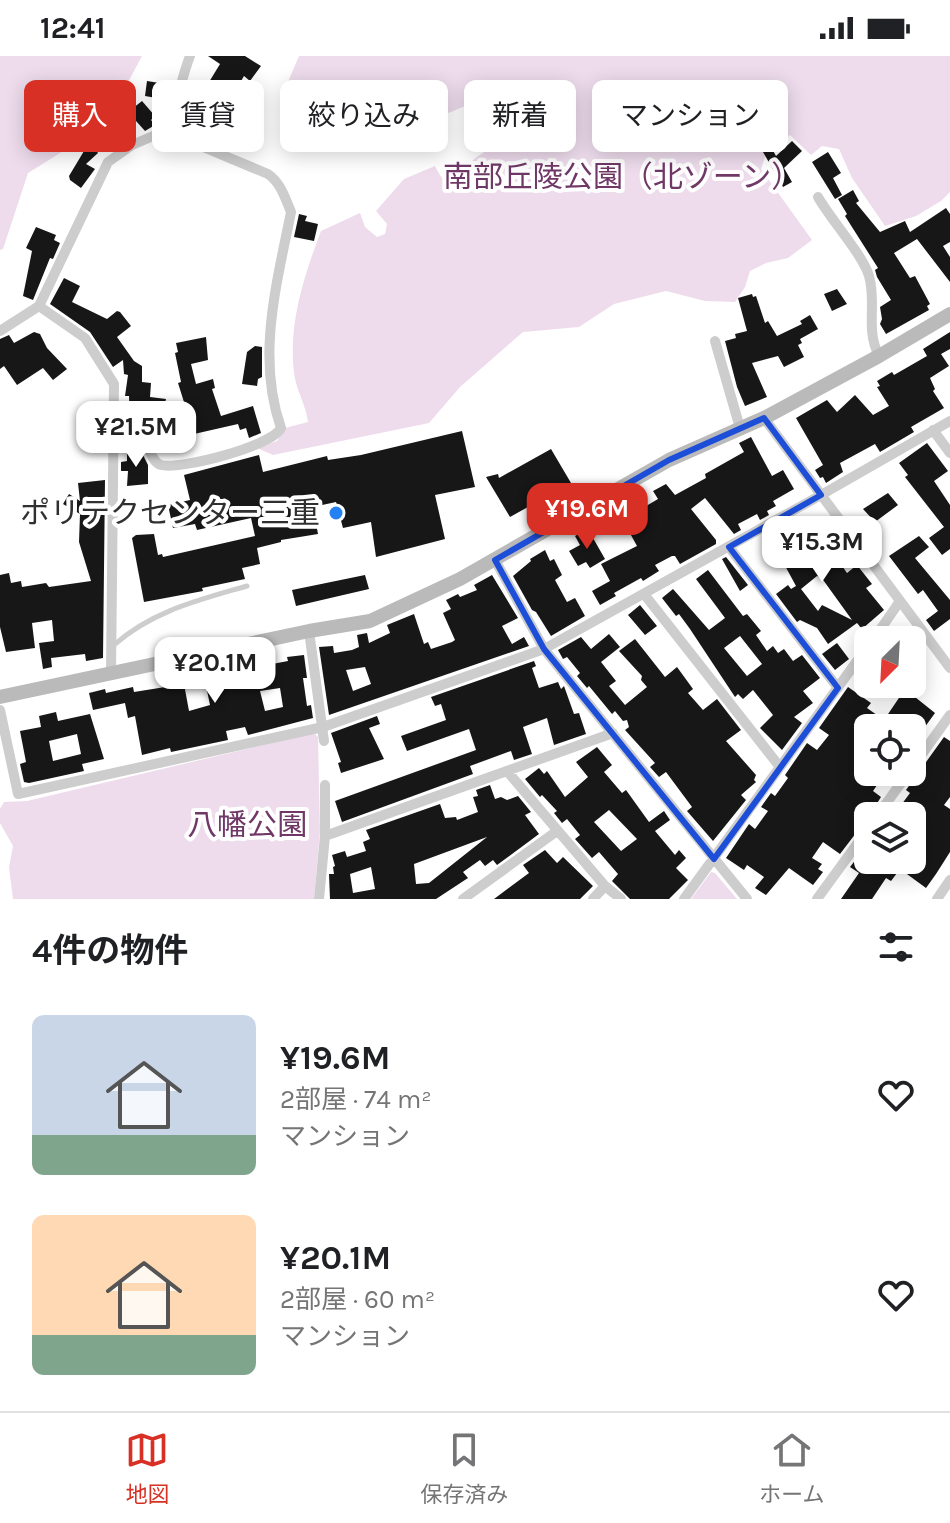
<!DOCTYPE html>
<html lang="ja">
<meta charset="utf-8">
<style>
:root{--surface:#fff;--page:#f6f6f6;--text:#202124;--muted:#757577;--line:#e0e0e0;--accent:#d93025}
body{margin:0;font-family:Karla,"Noto Sans JP",sans-serif;background:var(--page);color:var(--text);height:100vh;display:flex;flex-direction:column;font-size:30px;white-space:nowrap}
*{box-sizing:border-box;margin:0}
p{font-size:26px;color:var(--muted)}
.icon{flex:none;width:44px;height:44px;fill:none;stroke:currentColor;stroke-width:2;stroke-linecap:round;stroke-linejoin:round}
.map{position:relative;height:843px;overflow:hidden}
.sheet{display:flex;flex-direction:column;background:var(--surface);flex:1}
.sheet>*{flex:none}
.top-card{position:absolute;left:24px;top:24px;width:902px;height:72px;display:flex;gap:16px}
.needle{width:52px;rotate:204deg}
.fabs{position:absolute;left:854px;top:570px;display:grid;gap:16px}
.fabs a{display:grid;place-items:center;width:72px;height:72px;border-radius:12px;background:var(--surface);box-shadow:0 4px 20px #0003;font-size:40px}
.price{position:absolute;translate:-50% -68px;padding:0 18px;border-radius:16px;background:#fff;color:#222;font-size:26px;line-height:52px;filter:drop-shadow(0 2px 4px #0008)}
.price::after{content:'';position:absolute;left:50%;top:48px;width:24px;height:18px;margin-left:-12px;background:inherit;clip-path:polygon(0 0,100% 0,50% 100%)}
.price.current{background:var(--accent);color:#fff}
ul{padding:0;list-style:none}
li{display:flex;align-items:center;gap:24px;height:200px;padding:0 32px}
li span{display:grid;place-items:center;flex:none;width:224px;height:160px;border-radius:12px;color:#555}
li>.icon{margin-inline-start:auto}
span .icon{width:96px;height:96px;fill:#fffc;stroke-width:1}
li b{font-size:34px}
h2{display:flex;justify-content:space-between;align-items:center;height:96px;padding:0 32px;font-size:34px}
.tag{padding:0 28px;border-radius:12px;background:var(--surface);box-shadow:0 4px 20px #0003;font-size:28px;line-height:72px}
.tag.current{background:var(--accent);color:#fff}
.status{display:flex;justify-content:space-between;align-items:center;height:56px;padding:0 40px;background:var(--surface);direction:ltr}
.status svg{height:22px;fill:currentColor}
.tabs{display:flex;justify-content:space-around;align-items:center;height:112px;border-top:2px solid var(--line);background:var(--surface);font-size:22px;color:var(--muted)}
.tabs a{display:grid;justify-items:center;gap:4px}
.tabs .current{color:var(--accent)}
.map>svg:first-child{display:block}
.green{fill:#eedcec}
.building{fill:#171717;fill-rule:evenodd}
.lines{fill:none;stroke-linecap:round;stroke-linejoin:round}
.lane{stroke:#cdcdcd;stroke-width:5}
.street{stroke:#cdcdcd;stroke-width:10}
.secondary{stroke:#bababa;stroke-width:14}
.marked{fill:none;stroke:#1d4ed8;stroke-width:6;stroke-linejoin:round}
.poi-dot{fill:#2481f4;stroke:#fff;stroke-width:3}
.labels{text-anchor:middle;stroke-width:8;stroke-linejoin:round;paint-order:stroke}
.park-label{font-size:30px;fill:#703867;stroke:#fff}
.poi-label{font-size:30px;fill:#303030;stroke:#fff;text-anchor:end}
</style>
<div class="status"><b>12:41</b><svg viewBox="0 0 49 12"><path d="M0 12V9h3v3zM5 12V6h3v6zM10 12V3h3v9zM15 12V0h3v12zM26 1h20v11H26zM47 4h2v5h-2z"/></svg></div>
<div class="map">
<svg width="950" height="843" viewBox="0 0 950 843">
<rect width="100%" height="100%" fill="#fff"/>
<path class="green" d="M0 0H142L105 69 28 117 3 193 0 194Z
M299 0H950V136L941 145 916 160 885 170 852 122 839 93 822 90 811 99 790 79 765 101 761 113 812 184 788 202 766 207 750 215 745 231 735 246 705 245 666 235 614 248 579 271 523 276 460 331 429 367 273 399 257 392 277 385 285 372 308 366C306 349 296 334 294 317 288 268 304 220 321 175L360 157 365 171 377 181 385 178 387 168 376 155 404 123 435 110C449 139 454 122 470 107 479 98 491 92 502 84L477 45 401 77 313 67 281 42Z
M314 677 318 681 320 776 314 843H13L9 811 13 790 0 767V753L4 746 27 745Z
M711 816 715 817 737 843H691Z"/>
<path class="building" d="M208 0H245L261 10 250 25 244 20 228 47 231 49 222 63 239 71 232 86 227 84 226 88 202 77 201 80 185 73 189 63 181 59 186 45 196 49 204 35 211 36 212 34 206 31 220 8Z
M147 25 172 29 168 44 145 40Z
M142 45 155 60 151 64 155 69 145 75 128 56Z
M90 85 98 97 86 108 95 113 81 132 70 124 69 120Z
M792 85 802 95 784 112 792 126 783 131 763 96 771 91 776 100Z
M828 96 841 117 833 122 842 139 835 143 812 106Z
M853 134 859 145 856 147 880 176 905 165 910 176 946 152 950 158V186L943 190 950 201V226L917 183 894 197 910 222 915 220 930 248 927 250 929 254 886 278 880 268 882 263 880 251 891 244 877 221 875 214 878 212 845 160 847 158 838 143Z
M299 158 307 160 305 165 318 168 314 185 294 181Z
M36 171 56 179 54 184 60 187 53 203 50 202 33 244 23 240 32 195 26 192Z
M64 222 80 230 72 246 107 263 117 255 120 256 131 270 117 281 134 305 142 310V326L151 327 150 341 166 343 157 380 121 381 122 371H130L129 340H125L128 319 124 318 123 304 113 311 90 276 50 248Z
M837 233 847 248 832 255 824 238Z
M752 238 753 241 756 240 765 267 768 265 777 280 802 268 800 265 810 259 818 273 800 283 802 287 798 289 804 301 784 311 778 300 752 307 767 341 745 350 737 331 725 285 736 282 735 278 747 275 738 242Z
M34 276 40 278 47 292 67 313 53 324 43 312 17 329 4 310 0 313V283L9 279 14 287Z
M950 276V293L941 298 949 310 930 322 935 333 933 335 944 352 911 371 914 376 880 396 875 388 840 407 843 416 826 427 823 421 820 422 815 414 823 409 796 362 827 344 837 356 855 339 873 359 889 350 877 331 880 330 877 325 892 316 894 319 927 300 923 293Z
M206 281 208 304 191 308 196 328 213 323 215 332 212 333 221 360 253 350 261 377 249 382 246 372 240 374 238 368 194 378 178 327 181 326 175 297 178 296 176 287Z
M255 290 262 291V321L258 323 257 330 242 328 247 296Z
M462 375 475 431 435 439 445 483 376 501 371 466 343 472 336 446 313 451 318 478 281 484V486L257 492 260 508 242 512 245 523 202 532 203 535 144 546 132 482 136 479 154 478 158 499 162 498 163 501 255 480 251 462 197 474 195 468 173 472 168 449 190 444 184 419 259 399 263 416 327 400 328 404 361 399Z
M751 381 772 420 783 414 794 433 773 445 776 450 767 455 769 459 760 464 757 458 738 468 741 474 734 478 705 442 691 453 716 484V488L680 508 675 500H672L655 509 659 515 643 525 641 522 614 537 616 540 600 549 592 535 610 525 601 508 637 490 615 450 628 442 636 456 658 443 653 435 666 428 675 439 706 422 705 418 744 396 739 387Z
M927 387 948 415 934 425 950 449V493L942 499 929 482 944 471 905 421 908 419 899 407Z
M551 393 571 427 510 461 486 421 498 418 499 422Z
M127 397H142L148 409V428L127 430 128 415H121V406L127 405Z
M105 424 103 602 86 605 85 598 51 602 52 611 43 613 39 587 54 585 52 564 32 567 35 592 6 596 0 571V519L9 517 11 527 21 525 22 531 46 527 49 531 91 525 79 486 80 458 63 448 69 438 80 445 78 427Z
M888 437 898 449 875 466 863 453Z
M798 462 802 467 809 462 847 517 857 509 872 528 866 532 884 554 862 573 857 567 828 588 817 572 800 564 797 566 776 538 788 529 791 533 796 530 770 482ZM817 520 821 521 852 564 822 549 818 555 801 533Z
M584 475 589 484 593 482 605 503 590 512 586 506 578 510 569 495 580 489 575 480Z
M919 480 929 491 915 502 950 544V563L934 575 926 564 938 555 923 534 918 538 889 500Z
M545 494 550 505 554 503 562 519 555 524 567 546 575 542 585 560 551 580 536 556 532 554 513 520 531 505 530 503Z
M726 501 748 529 740 535 722 503Z
M708 514 743 560 747 558 761 575 756 579 767 595 773 590 778 597 784 593 793 605 802 599 820 622 803 635 813 647 794 661 802 667 782 694 760 672 773 659 753 634 743 643 738 638 735 641 690 573 679 558 676 560 662 542 673 533 709 574 725 562 696 523ZM740 580 762 608 747 620 724 592Z
M365 519 369 533 296 550 292 534Z
M492 519 518 562 502 570 512 588 524 581 529 590 329 659 319 591 333 590 334 597 352 594 359 591 357 579 367 577 369 587 390 577 387 569 414 558 424 588 428 586 431 593 452 586 455 584 443 557 451 553 446 544 458 538 460 541 477 534 474 529ZM365 611 371 628 353 635 346 614Z
M640 549 657 570 645 579 628 559Z
M609 578 620 591 601 606 616 625 609 630 625 649 647 631 641 624 642 620 619 595 635 583 665 621 677 611 693 633 688 637 703 654 717 643 741 674 726 685 756 719 754 724 756 726 741 739 746 744 713 785 687 755 692 751 666 716 659 721 650 711 655 707 625 674 629 671 627 664 623 665 615 655 612 658 589 630 587 632 577 620 580 617 567 601 563 603 558 594 581 581 591 593Z
M837 587 849 603 835 614 822 598Z
M304 599 307 622H303L307 650 311 649 313 662 248 679 245 671 226 675 228 684 171 696 170 692 142 699 135 660 128 662 125 647 93 654 89 637 105 633 106 637 133 631 134 636 184 628 189 655 210 649 205 625 189 628 186 614 211 608 213 617 267 606V609L288 605 287 601ZM280 632 283 651 265 655 260 635Z
M534 605 536 610 532 612 539 632 558 626 561 633 564 630 574 658 579 657 586 678 554 689 547 662 523 671 532 698 514 704 511 695 470 710 473 718 342 766 335 745 476 694 469 673 407 695 401 680 446 664 441 648 435 650 431 641Z
M848 631 871 647 867 652 884 664 905 633 935 657 922 675 918 672H868L862 685 868 690V716H886L873 735 881 741 869 760 840 798 823 786 812 802 822 808 818 813 823 816 813 829 789 812 766 839 755 832 764 821 747 809 744 814 726 802 749 768 755 773 768 755 761 751 771 737 775 740 788 722 785 719 807 687 817 694 829 679 819 672Z
M56 656 58 665 90 658 104 703 82 708 84 715 29 727 24 726 20 708 26 706 20 675 41 671 39 660ZM77 678 81 698 53 705 49 685Z
M377 660 380 668 369 672 384 703 341 717 338 707 341 706 331 677Z
M944 681 950 685V741L944 749 950 753V796L936 818 926 832 900 813 891 825 886 822 872 843H841L859 817 850 811 860 798 868 804H912V760H893L910 737 906 734Z
M597 691 612 709 604 716 622 737 626 734 649 766 664 755 670 764 655 775 675 799 679 794 686 802 676 812 688 824 669 843H630L612 825 618 818 599 796 592 802 575 783 580 779 567 763 562 767 554 757 557 755 542 739 540 741 525 723 539 712 544 718 547 715 565 741 588 721 576 706ZM609 754 637 783 621 795 594 766Z
M490 729 495 743 501 741 507 744 518 740 531 756 525 759 539 778 497 809 493 804 485 810 480 804 463 816 468 822 436 843H330L329 818H334L333 811 335 810 332 799 345 795 347 801 366 795 363 786 370 783 366 774 440 748 445 762 456 761 457 764 478 756 473 741 478 740 476 734ZM487 781 429 827 416 828 414 808ZM371 811 375 833 353 837 350 818Z
M545 794 557 807 563 801 593 830 580 843H494L529 817 523 809Z"/>
<g class="lines">
<path class="lane" d="M114 589C152 555 199 544 247 530"/>
<path class="street" d="M818 141C831 164 863 199 869 220 877 248 865 273 879 300
M39 250 85 282 114 328 111 618
M0 275 39 250 108 106 132 89 165 75C178 51 180 25 190 0
M715 285 740 372
M764 362 950 612
M933 374 950 397
M115 389H147C151 395 152 406 161 409 181 414 272 390 281 372 256 301 277 227 291 156 285 142 281 127 268 118L165 75
M729 491 838 632
M495 504 544 593 747 843
M644 538 780 711
M309 575 324 685
M873 584 900 545
M0 654 18 738 323 671 544 593 821 439 950 365
M912 712 950 659
M507 715 605 830 621 843
M877 760 909 716
M325 780 613 677
M319 843 325 780V729
M463 843 557 775
M593 843 605 830
M684 843 868 590
M817 843 868 773
M937 843 950 824"/>
<path class="secondary" d="M0 641 309 575 370 565 460 523 669 404 764 362 879 300 950 258"/>
</g>
<path class="marked" d="M764 362 821 439 729 491 838 632 714 803 544 593 495 504 669 404Z"/>
<circle class="poi-dot" cx="336" cy="457" r="8"/>
<g class="labels">
<g class="park-label">
<text x="622" y="131">南部丘陵公園（北ゾーン）</text>
<text x="247" y="779">八幡公園</text>
</g>
<g class="poi-label">
<text x="320" y="467">ポリテクセンター三重</text>
</g>
</g>
</svg>
<div class="fabs">
<a><svg class="needle" viewBox="-14 -14 28 28"><path d="M0-13l5 13h-10z" fill="#e53935"/><path d="M0 13l5-13h-10z" fill="#757577"/></svg></a>
<a><svg class="icon" aria-label="locate" viewBox="0 0 24 24"><circle cx="12" cy="12" r="6"/><path d="M12 2v4M12 18v4M2 12h4M18 12h4"/></svg></a>
<a><svg class="icon" aria-label="layers" viewBox="0 0 24 24"><path d="M12 4l9 5-9 5-9-5zM3 14l9 5 9-5"/></svg></a>
</div>
<b class="price" style="left:136px;top:413px">¥21.5M</b>
<b class="price current" style="left:587px;top:495px">¥19.6M</b>
<b class="price" style="left:822px;top:528px">¥15.3M</b>
<b class="price" style="left:215px;top:649px">¥20.1M</b>
<div class="top-card">
<a class="tag current">購入</a>
<a class="tag">賃貸</a>
<a class="tag">絞り込み</a>
<a class="tag">新着</a>
<a class="tag">マンション</a>
</div>
</div>
<section class="sheet">
<h2>4件の物件<svg class="icon" aria-label="filters" viewBox="0 0 24 24"><path d="M4 7h16M4 17h16"/><circle cx="9" cy="7" r="2"/><circle cx="15" cy="17" r="2"/></svg></h2>
<ul>
<li><span style="background:linear-gradient(#c9d6e8 75%,#7fa58c 0)"><svg class="icon" aria-label="home" viewBox="0 0 24 24"><path d="M3 11l9-7 9 7M6 9v11h12V9"/></svg></span><div><b>¥19.6M</b><p>2部屋 · 74 m²</p><p>マンション</p></div><svg class="icon" aria-label="heart" viewBox="0 0 24 24"><path d="M12 20l-8-8c-3-5 5-10 8-4 3-6 11-1 8 4z"/></svg></li>
<li><span style="background:linear-gradient(#ffd9b3 75%,#7fa58c 0)"><svg class="icon" aria-label="home" viewBox="0 0 24 24"><path d="M3 11l9-7 9 7M6 9v11h12V9"/></svg></span><div><b>¥20.1M</b><p>2部屋 · 60 m²</p><p>マンション</p></div><svg class="icon" aria-label="heart" viewBox="0 0 24 24"><path d="M12 20l-8-8c-3-5 5-10 8-4 3-6 11-1 8 4z"/></svg></li>
</ul>
</section>
<nav class="tabs">
<a class="current"><svg class="icon" aria-label="map" viewBox="0 0 24 24"><path d="M3 6l6-2 6 2 6-2v14l-6 2-6-2-6 2zM9 4v14M15 6v14"/></svg>地図</a>
<a><svg class="icon" aria-label="saved" viewBox="0 0 24 24"><path d="M7 4h10v16l-5-4-5 4z"/></svg>保存済み</a>
<a><svg class="icon" aria-label="home" viewBox="0 0 24 24"><path d="M3 11l9-7 9 7M6 9v11h12V9"/></svg>ホーム</a>
</nav>
